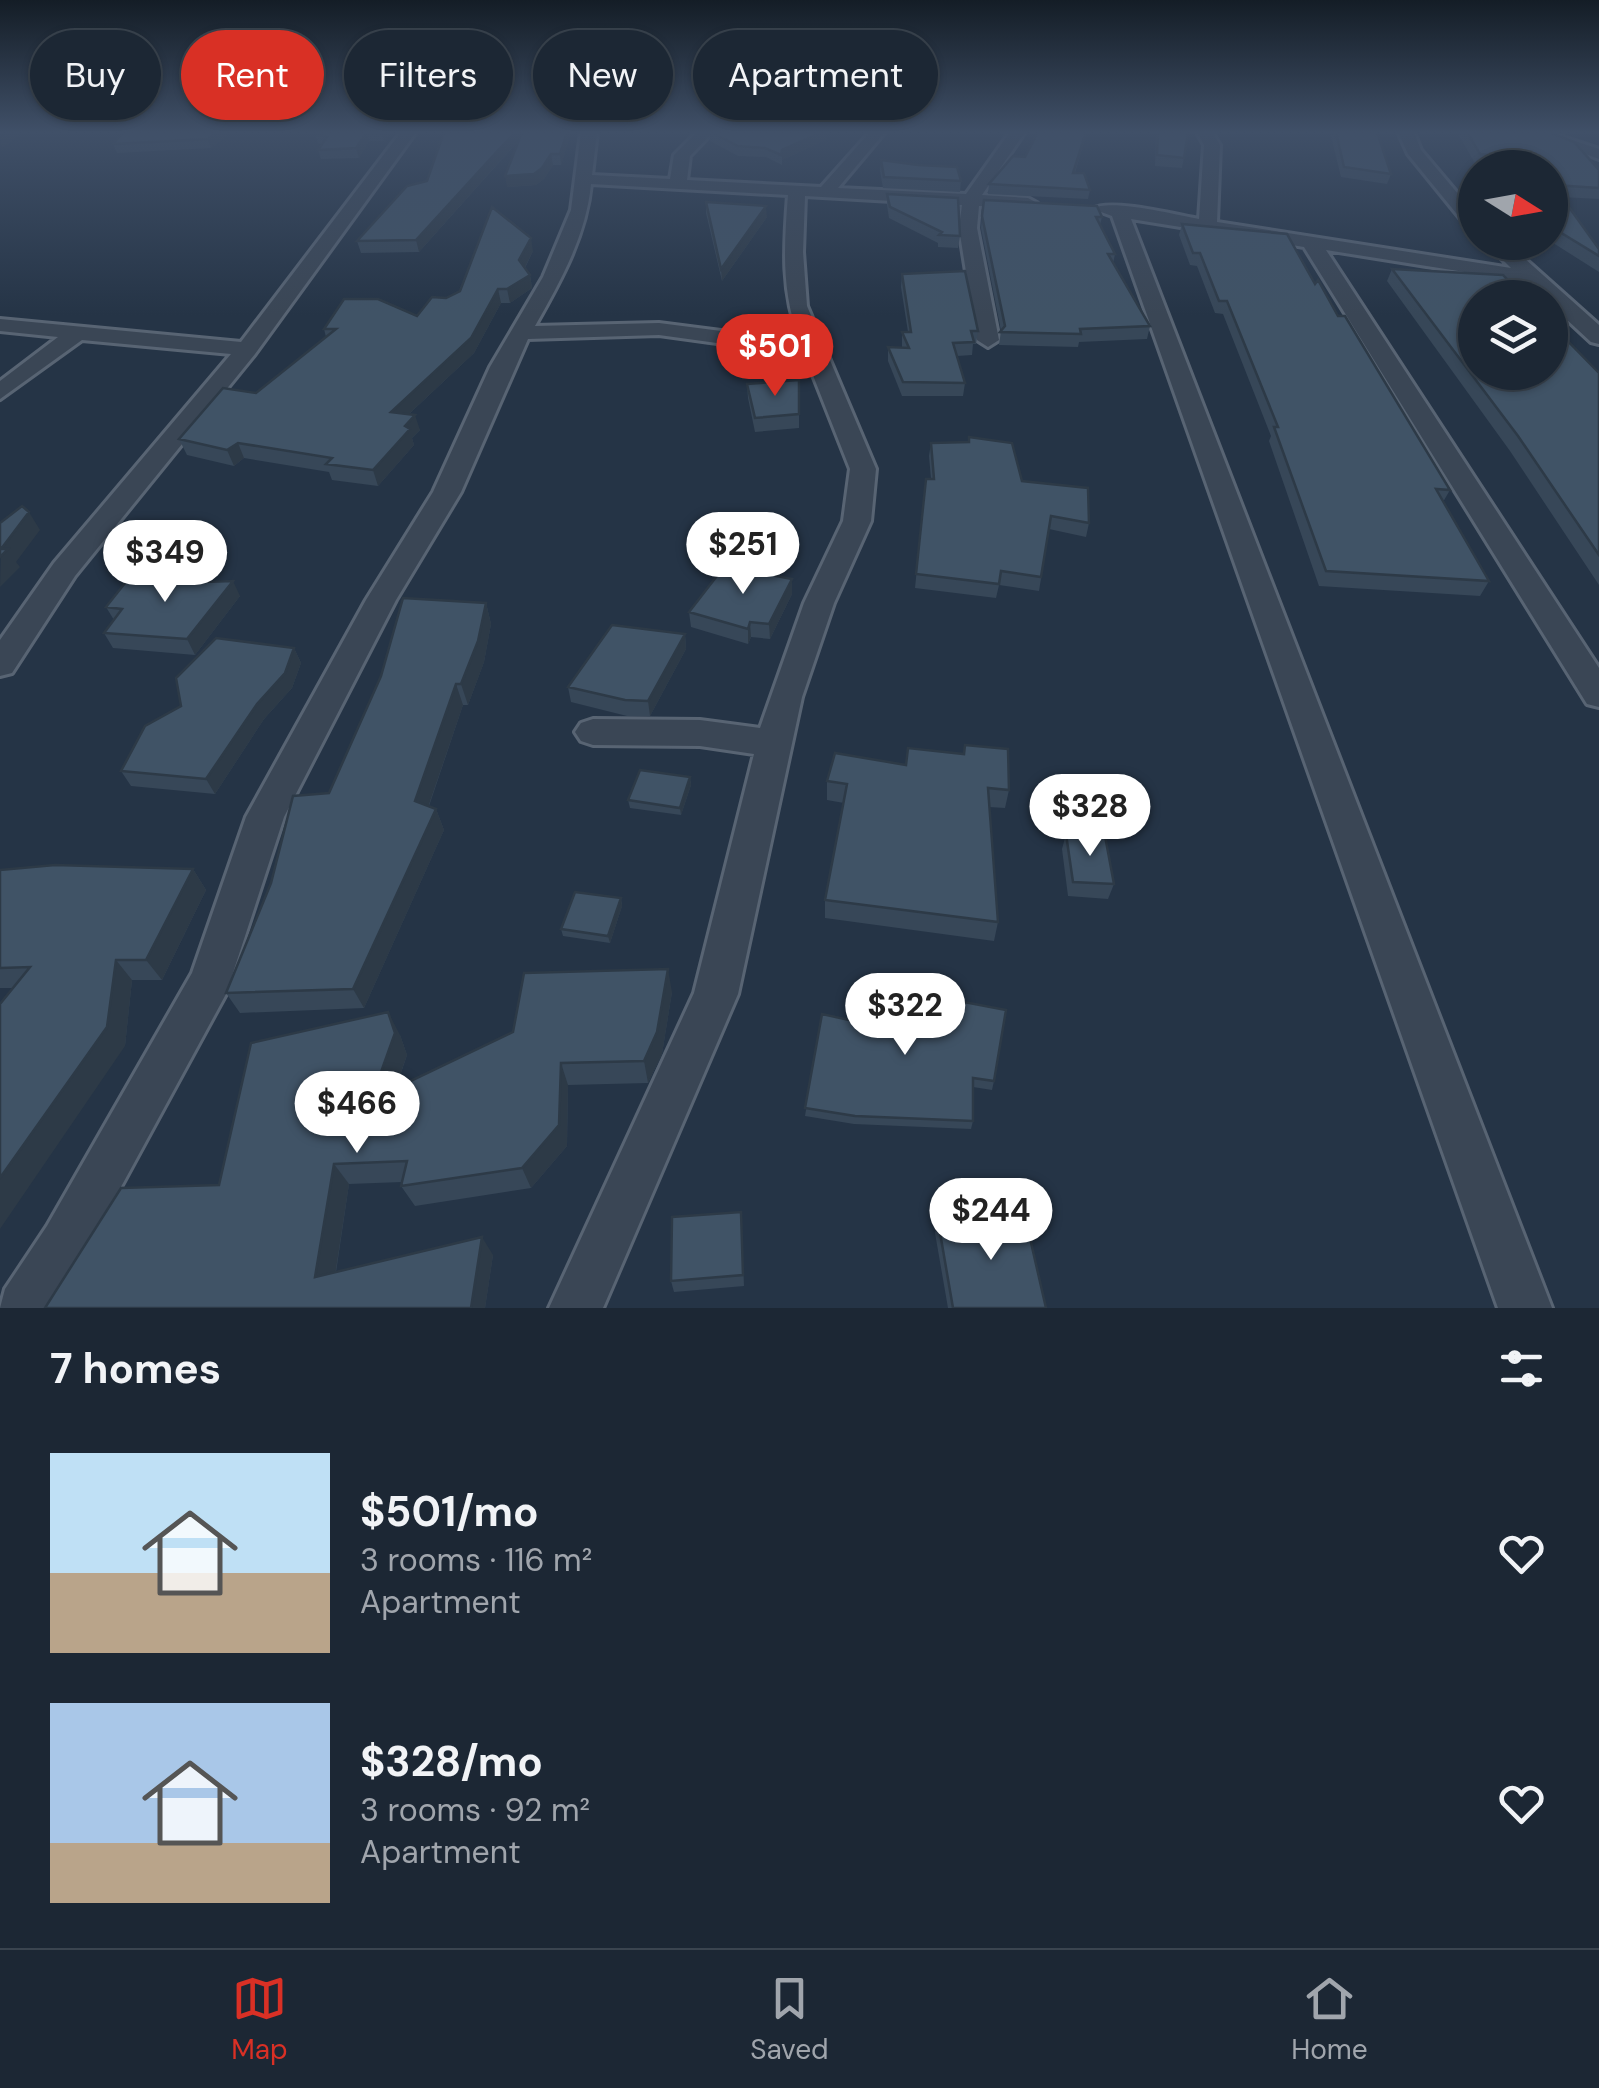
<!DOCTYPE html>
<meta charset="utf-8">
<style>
:root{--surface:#1c2734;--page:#293340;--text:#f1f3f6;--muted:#a0a5ac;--line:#3a444f;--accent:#d93025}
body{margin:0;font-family:"DM Sans",sans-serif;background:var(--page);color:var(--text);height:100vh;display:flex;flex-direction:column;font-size:38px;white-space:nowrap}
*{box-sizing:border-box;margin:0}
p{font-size:32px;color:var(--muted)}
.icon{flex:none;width:55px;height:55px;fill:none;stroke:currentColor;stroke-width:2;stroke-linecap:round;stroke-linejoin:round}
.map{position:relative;height:1308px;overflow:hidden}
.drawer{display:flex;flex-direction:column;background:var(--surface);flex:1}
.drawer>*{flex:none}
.top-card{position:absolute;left:30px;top:30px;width:1000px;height:90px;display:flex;gap:20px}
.needle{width:65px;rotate:101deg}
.fabs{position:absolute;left:1458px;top:150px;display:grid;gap:20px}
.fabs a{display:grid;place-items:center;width:110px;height:110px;border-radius:50%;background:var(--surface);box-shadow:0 2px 8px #0004,0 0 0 2px var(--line);font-size:50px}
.price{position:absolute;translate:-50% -85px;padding:0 22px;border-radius:35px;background:#fff;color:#222;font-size:32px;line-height:65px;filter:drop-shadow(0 2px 5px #0008)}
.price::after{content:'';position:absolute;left:50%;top:60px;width:30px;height:22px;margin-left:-15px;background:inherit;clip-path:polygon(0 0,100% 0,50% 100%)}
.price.on{background:var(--accent);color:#fff}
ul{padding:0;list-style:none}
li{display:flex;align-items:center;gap:30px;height:250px;padding:0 50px}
li span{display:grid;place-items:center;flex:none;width:280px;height:200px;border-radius:0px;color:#555}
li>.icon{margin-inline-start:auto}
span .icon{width:120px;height:120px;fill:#fffc;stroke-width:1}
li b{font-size:42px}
h2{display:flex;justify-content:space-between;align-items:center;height:120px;padding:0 50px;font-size:42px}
.tag{padding:0 35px;border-radius:45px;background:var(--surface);box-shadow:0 2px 8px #0004,0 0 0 2px var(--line);font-size:35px;line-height:90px}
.tag.on{background:var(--accent);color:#fff}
.dock{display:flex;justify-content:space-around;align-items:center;height:140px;border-top:2px solid var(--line);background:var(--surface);font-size:28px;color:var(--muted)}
.dock a{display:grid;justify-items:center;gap:5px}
.dock .on{color:var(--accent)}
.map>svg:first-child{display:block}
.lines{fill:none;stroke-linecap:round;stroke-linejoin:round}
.street-casing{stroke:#586473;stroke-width:6}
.street{fill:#3a4655;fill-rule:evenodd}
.wall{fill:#374758}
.shaded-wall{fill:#2d3a47}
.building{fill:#405366;stroke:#2d3a47;stroke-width:2.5}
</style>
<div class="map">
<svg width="1599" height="1308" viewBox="0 0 1599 1308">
<rect width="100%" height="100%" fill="#253446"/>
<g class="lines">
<g class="street-casing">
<path id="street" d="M401 132H416L255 354 75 576 12 673 0 676V640L54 563 231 354 82 340 0 399V381L58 337 0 331V319L241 342Z
M581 132H597L592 175 670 179 674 155 697 132H713L690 156 687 180 821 187 870 132H885L838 188 966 194 1010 132H1025L982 195 1028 198 1037 203 1028 208 979 206 977 228 999 340 988 347 977 340 959 228 962 205 805 196 803 252 807 306 876 469 871 521 834 603 802 697 738 994 603 1308H549L694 993 754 754 700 746 593 745 581 741 575 732 581 723 593 719 700 720 760 728 804 603 843 521 850 469 805 355 659 335 528 339 461 492 396 600 284 817 226 994 55 1308H0L5 1289 47 1226 192 973 246 817 366 600 433 492 490 367 543 277 571 210ZM591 184 788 195C784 247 781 292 800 341L659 323 535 326C560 282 586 236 591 184Z
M1197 132H1212L1220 145 1217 222 1511 268 1485 242H1506L1599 325V344L1591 342 1550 304V298H1543L1527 282 1326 250 1599 668V707L1587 704 1304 247 1131 219 1552 1308H1498L1112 216 1093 209C1109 198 1176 215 1199 219L1204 145Z
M1398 132H1414L1421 150 1475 214V230L1469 229 1408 154Z
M1526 132H1548L1599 149V159Z"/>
</g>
<use href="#street" class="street"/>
</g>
<path class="wall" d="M390 132 384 141H369L359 158 321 159 318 150 322 144 318 143 315 133Z
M444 132H571L561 165H553L544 179 536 185 507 187 520 139 419 252 361 253 357 241 427 181Z
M710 132H827L826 140 782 160V165L766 157 738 156 710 141Z
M1038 132H1087L1075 173 1090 190 1088 199 988 194 989 184 1025 157Z
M1156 132H1188L1182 168 1155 166Z
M1330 132H1377L1391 174 1387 184 1341 177Z
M1457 132H1549L1599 170V199L1562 197 1599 249V272L1550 241V168H1496L1476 165Z
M228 135 211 148 117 153 113 144Z
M881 160 961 181 960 192 883 188 880 171Z
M887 194 960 236 958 248 938 247V243L889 218 887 205Z
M984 200 1102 217 1100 225 1115 254 1113 264 1150 326 1147 339 1079 342 1078 347 999 345 1001 331 981 228Z
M706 202 767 217 722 281 706 213Z
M1182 224 1315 284 1338 316 1450 490 1443 502 1489 581 1480 596 1319 586 1269 441 1271 436 1223 314 1215 313 1197 266 1190 265 1179 235Z
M533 251 525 268 530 275 532 288 510 303H501L474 353 409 414 420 430 412 438 414 445 378 486 332 480 329 472 244 458 234 466 187 455 179 439 256 393 326 337 324 329 417 316 446 298Z
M1392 269 1599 373V585L1510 451 1387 281Z
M902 274 978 331 976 344H973L972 355 957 356 965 383 963 396H902L888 361V347L902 348V332H908L901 287Z
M799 380V428L755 432 748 398 747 384Z
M931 443 1022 481 1089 523 1086 537 1049 529 1039 591 999 585 996 598 915 588 926 479H931L929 456Z
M776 576 792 579V594L770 639 751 637 748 644 691 627 689 612Z
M153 581 204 582 240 596 195 655 113 648 104 633 114 620 106 607Z
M486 603 491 624 484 662 468 705H463L429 806 436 809 444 830 364 1008 240 1013 226 993 329 793Z
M685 634 686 649 650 716H627L571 702 568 687Z
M294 648 301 663 292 688 264 719 215 794 131 786 121 771 181 706Z
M965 745 1009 790 1005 808 989 807 998 922 994 941 825 918V900L844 803 827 800V781L963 754Z
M690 777 691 785 681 815 630 808 628 800Z
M1066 834 1114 884 1108 899 1068 896 1062 849Z
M193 869 206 890 162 980H132L125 1046 13 988H0V870Z
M621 898 622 906 610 943 563 936 561 929Z
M672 992 662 1054 648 1083 568 1085 567 1146 531 1188 415 1206 401 1186 402 1182 349 1184 336 1272 493 1255 485 1308H45L219 1185 400 1035 407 1055 396 1088 513 1032Z
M822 1014 994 1081 992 1090 973 1087V1121L971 1129 854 1124 805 1116Z
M741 1212 744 1286 674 1292 671 1281Z
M938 1221 1046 1308H948L935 1233Z"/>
<path class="shaded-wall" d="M8 132H19V136L2 148 0 138Z
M217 132H229L228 135 211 148 208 139Z
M367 132 369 141 359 158 356 148Z
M382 132H390L384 141Z
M515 132H523L524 134 419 252 416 240Z
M567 132H571L561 165 560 154Z
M822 132H827L826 140 782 160V165V150Z
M551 154 553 165 544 179 536 185 507 187 505 176Z
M766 206 767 217 722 281 721 269Z
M531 238 533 251 522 273 519 260Z
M530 275 532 288 510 303 507 289Z
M498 289 501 303 474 353 395 427 391 412Z
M415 415 420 430 412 438 414 445 378 486 373 470 405 426Z
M238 443 244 458 234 466 227 450Z
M29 512 40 530 16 562 20 567 0 587 1 549Z
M792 579V594L770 639 769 624Z
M233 581 240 596 195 655 187 639Z
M486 603 491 624 484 662 468 705 461 684Z
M750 622 751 637 748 644V629Z
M685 634 686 649 650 716 648 701Z
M294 648 301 663 292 688 264 719 215 794 206 779Z
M456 684 463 705 423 822 415 801Z
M690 777 691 785 681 815 680 808Z
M436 809 444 830 364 1008 353 989Z
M193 869 206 890 162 980 146 960Z
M621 898 622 906 610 943 608 936Z
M116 960 132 980 125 1046 0 1229V1178Z
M668 969 672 992 662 1054 648 1083 644 1061Z
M388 1012 400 1035 407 1055 384 1121 371 1100Z
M561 1063 568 1085 567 1146 531 1188 522 1168Z
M334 1164 349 1184 332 1295 315 1277Z
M482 1237 493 1255 485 1308H471Z"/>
<path class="building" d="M124 132H217L208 139 113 144Z
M317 132H367L356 148 318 150 327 137 315 133Z
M444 132H515L416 240 357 241 407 186 427 181Z
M522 132H567L560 154H551L542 168 534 174 505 176Z
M711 132H822L782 150 781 155 765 148 738 146Z
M1038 132H1086L1073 173H1084L1090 190 989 184 1013 156 1025 157Z
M1158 132H1188L1184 158 1157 155Z
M1336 132H1377L1391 174 1344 167Z
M1467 132H1549L1574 142 1599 170V188L1553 185 1599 249V256L1550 226V168H1507L1499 156 1480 154Z
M881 160 918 165 957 167 961 181 884 177Z
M887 194 958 198 960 236 939 235 942 232 890 207Z
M984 200 1097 206 1102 217H1096L1115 254H1108L1150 326 1080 329 1081 334 1000 332 1005 326 982 216Z
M706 202 766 206 721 269Z
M492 207 531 238 519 260 530 275 507 289H498L471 338 391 412 415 415 405 426 410 429 373 470 326 464 332 458 238 443 227 450 179 439 223 388 256 393 336 329H324L344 299H378L417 316 432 297 446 298 460 291Z
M1182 224 1287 234 1315 284 1318 280 1338 316H1345L1450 490 1436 489 1489 581 1326 571 1274 427H1278L1227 301H1219L1200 253H1193Z
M1392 269 1503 275 1525 298H1475V372H1550V323L1599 373V555L1518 436Z
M965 271 978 331H971L974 342 953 343 965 383 903 382 888 347 909 348 902 332H911L902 274Z
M799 380V414L755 418 747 384Z
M969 437 1012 443 1022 481 1088 488 1089 523 1051 516 1041 577 1001 571 999 584 916 574 926 479H934L931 443 969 442Z
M22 506 29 512 1 549H8L0 557V523Z
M183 568 198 570 203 582 233 581 187 639 104 633 122 609 106 607 129 578 153 581Z
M776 570V576L792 579 769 624 750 622 748 629 689 612 720 572Z
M403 598 486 603 478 641 461 684H456L415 801 436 809 353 989 226 993 271 883 293 796 329 793 381 676Z
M612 625 685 634 648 701 625 700 568 687Z
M216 638 294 648 285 673 257 704 206 779 121 771 145 726 181 706 176 678Z
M965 745 1008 749 1009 790 988 788 998 922 825 900 847 784 827 781 835 753 906 765 908 748 964 754Z
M640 770 690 777 680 808 628 800Z
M1066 834 1105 836 1114 884 1073 882Z
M55 865 193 869 146 960H116L107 1027 0 1178V1004L30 967 0 968V870Z
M575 892 621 898 608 936 561 929Z
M668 969 657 1032 644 1061 561 1063 559 1125 522 1168 401 1186 407 1161 334 1164 315 1277 482 1237 471 1308H45L121 1188 219 1185 251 1043 388 1012 395 1033 371 1100 513 1032 524 973Z
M869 985 943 1002V998L1006 1010 994 1081 973 1078V1121L855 1116 805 1108 822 1014 858 1022Z
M741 1212 743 1275 671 1281 672 1217Z
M1024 1212 1046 1308H953L938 1221Z"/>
<linearGradient id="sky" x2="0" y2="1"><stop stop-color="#141d26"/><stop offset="0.42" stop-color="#405068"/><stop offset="1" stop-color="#405068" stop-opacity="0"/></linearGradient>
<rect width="1599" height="315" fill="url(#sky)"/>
</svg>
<div class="fabs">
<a><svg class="needle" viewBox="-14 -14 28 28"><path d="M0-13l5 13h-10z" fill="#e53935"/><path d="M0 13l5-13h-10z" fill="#a0a5ac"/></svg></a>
<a><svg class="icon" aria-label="layers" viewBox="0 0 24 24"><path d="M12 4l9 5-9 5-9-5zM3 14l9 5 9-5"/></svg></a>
</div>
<b class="price on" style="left:775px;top:399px">$501</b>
<b class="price" style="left:743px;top:597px">$251</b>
<b class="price" style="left:165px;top:605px">$349</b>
<b class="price" style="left:1090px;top:859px">$328</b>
<b class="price" style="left:905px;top:1058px">$322</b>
<b class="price" style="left:357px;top:1156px">$466</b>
<b class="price" style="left:991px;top:1263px">$244</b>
<div class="top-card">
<a class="tag">Buy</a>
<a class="tag on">Rent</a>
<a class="tag">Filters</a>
<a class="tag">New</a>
<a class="tag">Apartment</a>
</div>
</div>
<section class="drawer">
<h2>7 homes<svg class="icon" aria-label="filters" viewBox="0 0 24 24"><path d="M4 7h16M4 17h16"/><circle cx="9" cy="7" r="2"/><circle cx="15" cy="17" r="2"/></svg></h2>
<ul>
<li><span style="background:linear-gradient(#bfe0f5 60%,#b9a48a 0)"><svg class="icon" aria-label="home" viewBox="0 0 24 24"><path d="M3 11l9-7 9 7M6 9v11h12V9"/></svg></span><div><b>$501/mo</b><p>3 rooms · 116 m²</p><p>Apartment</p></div><svg class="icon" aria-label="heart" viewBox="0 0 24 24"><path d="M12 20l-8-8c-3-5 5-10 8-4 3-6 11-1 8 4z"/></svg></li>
<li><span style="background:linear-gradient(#a9c7e8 70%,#b9a48a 0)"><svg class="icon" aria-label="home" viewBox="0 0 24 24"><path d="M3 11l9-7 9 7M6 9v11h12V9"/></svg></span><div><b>$328/mo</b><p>3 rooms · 92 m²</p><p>Apartment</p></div><svg class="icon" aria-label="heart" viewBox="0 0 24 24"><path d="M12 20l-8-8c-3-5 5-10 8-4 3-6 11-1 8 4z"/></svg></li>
</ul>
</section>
<nav class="dock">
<a class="on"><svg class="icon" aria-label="map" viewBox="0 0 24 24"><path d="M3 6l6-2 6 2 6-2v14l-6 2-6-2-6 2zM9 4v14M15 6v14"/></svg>Map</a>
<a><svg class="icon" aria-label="saved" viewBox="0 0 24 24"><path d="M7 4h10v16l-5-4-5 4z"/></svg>Saved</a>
<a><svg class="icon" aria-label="home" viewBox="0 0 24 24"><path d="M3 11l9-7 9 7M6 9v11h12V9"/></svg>Home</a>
</nav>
